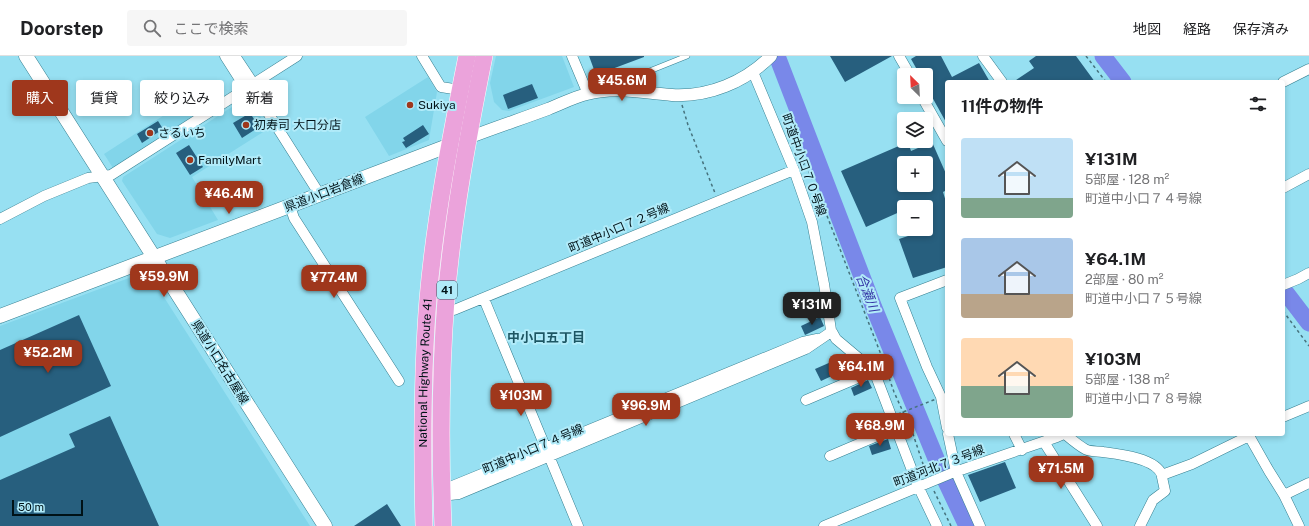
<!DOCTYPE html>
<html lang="ja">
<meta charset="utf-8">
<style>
:root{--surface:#fff;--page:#f6f6f6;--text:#202124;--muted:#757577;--line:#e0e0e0;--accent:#9f371c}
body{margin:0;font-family:"Public Sans","Noto Sans JP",sans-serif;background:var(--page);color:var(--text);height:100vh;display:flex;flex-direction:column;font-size:15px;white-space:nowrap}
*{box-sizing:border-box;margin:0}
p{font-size:13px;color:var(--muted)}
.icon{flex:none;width:22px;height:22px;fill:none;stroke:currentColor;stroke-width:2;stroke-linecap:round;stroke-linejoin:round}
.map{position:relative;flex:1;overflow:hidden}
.panel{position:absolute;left:945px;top:24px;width:340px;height:356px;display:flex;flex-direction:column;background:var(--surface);border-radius:4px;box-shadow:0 2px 6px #0003}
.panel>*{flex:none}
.top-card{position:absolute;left:12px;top:24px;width:380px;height:36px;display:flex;gap:8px}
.needle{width:26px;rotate:336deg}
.buttons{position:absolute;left:897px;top:12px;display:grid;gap:8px}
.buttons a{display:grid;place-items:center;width:36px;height:36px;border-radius:4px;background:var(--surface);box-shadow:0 2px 6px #0003;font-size:20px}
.scale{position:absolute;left:12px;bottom:10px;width:71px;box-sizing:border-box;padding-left:4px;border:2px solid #001217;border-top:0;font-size:11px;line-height:14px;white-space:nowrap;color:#001217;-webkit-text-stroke:3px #b1ebf9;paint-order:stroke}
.price{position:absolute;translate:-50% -34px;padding:0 9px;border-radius:8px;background:var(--accent);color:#fff;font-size:13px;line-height:26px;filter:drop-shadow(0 1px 2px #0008)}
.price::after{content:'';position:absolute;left:50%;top:24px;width:12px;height:9px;margin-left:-6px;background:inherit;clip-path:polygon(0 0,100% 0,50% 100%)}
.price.active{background:#222;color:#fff}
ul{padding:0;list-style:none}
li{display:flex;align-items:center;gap:12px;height:100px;padding:0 16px}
li span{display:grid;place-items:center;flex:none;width:112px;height:80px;border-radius:4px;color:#555}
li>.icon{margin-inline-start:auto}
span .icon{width:48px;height:48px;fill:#fffc;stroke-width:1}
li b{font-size:17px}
h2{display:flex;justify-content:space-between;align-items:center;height:48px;padding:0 16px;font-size:17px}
.pill{padding:0 14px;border-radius:4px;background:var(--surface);box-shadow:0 2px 6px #0003;font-size:14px;line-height:36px}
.pill.active{background:var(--accent);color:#fff}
header{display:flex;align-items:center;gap:24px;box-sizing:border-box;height:56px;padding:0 20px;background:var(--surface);border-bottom:1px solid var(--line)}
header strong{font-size:19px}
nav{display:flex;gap:22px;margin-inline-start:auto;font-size:14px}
.search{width:280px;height:36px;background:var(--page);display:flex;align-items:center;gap:10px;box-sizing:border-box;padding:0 14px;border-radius:4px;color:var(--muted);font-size:15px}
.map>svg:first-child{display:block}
.built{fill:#82d5ea}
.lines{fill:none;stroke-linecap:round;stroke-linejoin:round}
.river{stroke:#7988e9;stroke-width:17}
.building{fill:#275f7e;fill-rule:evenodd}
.service-casing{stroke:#357f90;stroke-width:6}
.minor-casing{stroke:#357f90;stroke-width:11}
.tertiary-casing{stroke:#357f90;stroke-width:13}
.secondary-casing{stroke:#357f90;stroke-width:15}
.trunk-casing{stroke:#fff;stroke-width:18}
.path{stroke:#46727d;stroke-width:1.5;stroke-dasharray:3 3;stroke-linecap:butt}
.service{stroke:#fff;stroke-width:5}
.minor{stroke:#fff;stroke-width:10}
.tertiary{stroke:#fff;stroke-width:12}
.secondary{stroke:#fff;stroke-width:14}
.trunk{stroke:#eba3db;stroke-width:17}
.path-bridge{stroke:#46727d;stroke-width:1.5;stroke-dasharray:3 3;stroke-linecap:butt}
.poi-dot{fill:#9f371c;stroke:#b1ebf9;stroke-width:1.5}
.labels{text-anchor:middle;stroke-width:4;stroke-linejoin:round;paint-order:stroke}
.shield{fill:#b1ebf9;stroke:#35535b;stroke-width:1}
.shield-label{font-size:11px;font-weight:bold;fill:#001217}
.poi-label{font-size:12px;fill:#001217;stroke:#b1ebf9;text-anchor:start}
.street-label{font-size:12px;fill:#001217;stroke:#b1ebf9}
.water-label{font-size:13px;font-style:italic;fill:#3535a5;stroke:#b1ebf9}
.neighbourhood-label{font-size:13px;font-weight:bold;fill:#1d5663;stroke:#b1ebf9}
</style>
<header>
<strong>Doorstep</strong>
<div class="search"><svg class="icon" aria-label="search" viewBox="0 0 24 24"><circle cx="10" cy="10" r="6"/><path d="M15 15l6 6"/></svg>ここで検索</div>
<nav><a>地図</a><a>経路</a><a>保存済み</a></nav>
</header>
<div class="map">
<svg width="1309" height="470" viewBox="0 0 1309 470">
<rect width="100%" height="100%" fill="#97e0f2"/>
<path class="built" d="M496 0H562L574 31 509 55 502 54 494 46 490 27Z
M428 21 437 36 429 84 389 100 365 61Z
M246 42H249L268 73 192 121 218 164 170 182 157 178 122 125 123 121Z
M189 43 198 57 113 112 104 98Z
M137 219 153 224 310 470H0V270Z"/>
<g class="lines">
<path class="river" d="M777 0 874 252 942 417 967 470
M1103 0 1123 26
M1283 233 1309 267"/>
</g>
<path class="building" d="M589 0H644V1L596 19Z
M830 0H892L845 26Z
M916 0H941L952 21 979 7 990 26H947V68L926 30V19H920L911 3Z
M1036 0H1076L1095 26H1013L1034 12 1029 5Z
M532 28 538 42 508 53 503 39Z
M250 57 259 71 242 82 233 67Z
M158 65 163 73 142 87 137 78Z
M423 69 429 78 406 92 402 86 405 85 403 82Z
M908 86 911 95 932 86 947 120V134L943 136 947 149V211L913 222 899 183 917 177 915 173H926V144L910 151H904V154L866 171 841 115ZM904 107H926V129H904Z
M189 89 203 111 190 119 176 97Z
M79 259 111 330 0 381V294Z
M820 261 824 270 805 279 801 270Z
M831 306 836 318 821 325 815 313Z
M868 324 872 332 854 340 851 332Z
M110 360 159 470H0V424L75 391 69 378Z
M888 383 891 393 872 399 869 390Z
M1005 406 1016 432 980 446 968 419Z
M387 448 401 470H354Z"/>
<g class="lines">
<g class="service-casing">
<path id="service" d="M639 35 642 24 647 16 687 0"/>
</g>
<g class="minor-casing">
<path id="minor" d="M225 0 246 33
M235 0 251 24V30L320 139
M422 0 441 31 460 34
M572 0 588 38
M899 0 910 19
M983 0 1002 26
M753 16 794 114 812 166 824 228 831 274 836 283 874 315 918 430 937 470
M1283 26 1309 13
M922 41 947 85
M1283 132 1309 118
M290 150 294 162 399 325
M0 163 44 140 88 122 111 119 297 0
M947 224 900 242 927 311 941 341 947 372
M1283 229 1298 223 1309 217
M484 243 578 470
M454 254 794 114
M806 344 874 315
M1283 361 1309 350
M948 378 956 416 980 470
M1014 378 1022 394
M1065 378C1071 383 1078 389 1085 393 1089 396 1098 395 1103 396 1119 398 1156 402 1162 419V421L1165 435 1153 444 1140 470
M1248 378 1269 415 1284 439 1299 470
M1044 386 1097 470
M830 400 896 372
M1162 419 1192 408 1249 380
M450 431 803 286 817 283
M450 439 459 438 806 293 831 276
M1284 439 1309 427
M824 470 952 417 1057 381 1064 378"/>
</g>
<g class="tertiary-casing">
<path id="tertiary" d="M468 82C494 72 521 63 548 53 561 48 574 41 587 38 616 30 644 37 672 39 709 41 745 26 771 0"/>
</g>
<g class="secondary-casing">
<path id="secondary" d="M26 0 325 470
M0 260 458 86"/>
</g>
<g class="trunk-casing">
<g id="trunk">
<path id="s1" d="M424 470C422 394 422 318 428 243 435 161 451 80 467 0"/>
<path d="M443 470C440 394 440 319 446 243 453 161 468 80 484 0"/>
</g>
</g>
<path class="path" d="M1086 0 1106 26
M682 49 688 69 715 137
M803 109 805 107 815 129 880 296 894 336 913 378 926 417
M1283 255 1309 290
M934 435 951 470"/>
<use href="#service" class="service"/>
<use href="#minor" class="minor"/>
<use href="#tertiary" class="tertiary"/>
<use href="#secondary" class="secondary"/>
<use href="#trunk" class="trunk"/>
<path class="path-bridge" d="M898 358 936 343"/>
</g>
<g class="poi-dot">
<circle cx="410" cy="49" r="4"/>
<circle cx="246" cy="69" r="4"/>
<circle cx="150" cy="77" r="4"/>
<circle cx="190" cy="104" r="4"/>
</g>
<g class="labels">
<rect class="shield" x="437" y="225" width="20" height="18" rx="3"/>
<g class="shield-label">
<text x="447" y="238">41</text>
</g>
<g class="poi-label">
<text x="418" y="53">Sukiya</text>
<text x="254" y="73">初寿司 大口分店</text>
<text x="158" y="81">さるいち</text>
<text x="198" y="108">FamilyMart</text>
</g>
<g class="street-label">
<text transform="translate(804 109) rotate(70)" y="4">町道中小口７０号線</text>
<text transform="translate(324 137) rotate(-21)" y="4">県道小口岩倉線</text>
<text transform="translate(619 172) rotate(-23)" y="4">町道中小口７２号線</text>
<text transform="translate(220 306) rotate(58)" y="4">県道小口名古屋線</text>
<text dy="4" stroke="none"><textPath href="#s1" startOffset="153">National Highway Route 41</textPath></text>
<text transform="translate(533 393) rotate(-23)" y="4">町道中小口７４号線</text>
<text transform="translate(939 410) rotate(-21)" y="4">町道河北７３号線</text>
</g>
<g class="water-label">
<text transform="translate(868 237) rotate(69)" y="5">合瀬川</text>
</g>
<g class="neighbourhood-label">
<text x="546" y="286">中小口五丁目</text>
</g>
</g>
</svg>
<div class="buttons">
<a><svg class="needle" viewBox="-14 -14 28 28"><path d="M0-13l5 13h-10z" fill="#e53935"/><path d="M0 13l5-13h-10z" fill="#757577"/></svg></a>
<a><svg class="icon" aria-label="layers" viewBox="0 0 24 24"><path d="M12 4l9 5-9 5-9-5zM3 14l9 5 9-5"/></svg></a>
<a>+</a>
<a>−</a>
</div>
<div class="scale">50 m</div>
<b class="price" style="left:622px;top:46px">¥45.6M</b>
<b class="price" style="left:229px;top:159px">¥46.4M</b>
<b class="price" style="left:164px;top:242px">¥59.9M</b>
<b class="price" style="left:334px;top:243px">¥77.4M</b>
<b class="price active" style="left:812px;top:270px">¥131M</b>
<b class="price" style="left:48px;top:318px">¥52.2M</b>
<b class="price" style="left:861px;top:332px">¥64.1M</b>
<b class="price" style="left:521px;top:361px">¥103M</b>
<b class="price" style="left:646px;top:371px">¥96.9M</b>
<b class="price" style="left:880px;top:391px">¥68.9M</b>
<b class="price" style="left:1061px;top:434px">¥71.5M</b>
<div class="top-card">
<a class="pill active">購入</a>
<a class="pill">賃貸</a>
<a class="pill">絞り込み</a>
<a class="pill">新着</a>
</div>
<section class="panel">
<h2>11件の物件<svg class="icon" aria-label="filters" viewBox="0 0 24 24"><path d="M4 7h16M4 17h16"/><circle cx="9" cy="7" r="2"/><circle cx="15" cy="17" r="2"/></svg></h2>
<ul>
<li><span style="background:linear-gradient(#bfe0f5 75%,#7fa58c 0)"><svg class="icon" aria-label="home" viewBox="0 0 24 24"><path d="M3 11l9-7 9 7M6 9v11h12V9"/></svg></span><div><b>¥131M</b><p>5部屋 · 128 m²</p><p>町道中小口７４号線</p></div></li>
<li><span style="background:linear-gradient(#a9c7e8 70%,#b9a48a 0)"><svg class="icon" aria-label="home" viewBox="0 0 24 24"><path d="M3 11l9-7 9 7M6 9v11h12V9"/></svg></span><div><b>¥64.1M</b><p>2部屋 · 80 m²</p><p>町道中小口７５号線</p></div></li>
<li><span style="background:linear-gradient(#ffd9b3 60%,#7fa58c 0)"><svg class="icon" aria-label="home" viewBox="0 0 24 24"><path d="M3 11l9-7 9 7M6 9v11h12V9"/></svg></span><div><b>¥103M</b><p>5部屋 · 138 m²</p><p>町道中小口７８号線</p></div></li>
</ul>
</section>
</div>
